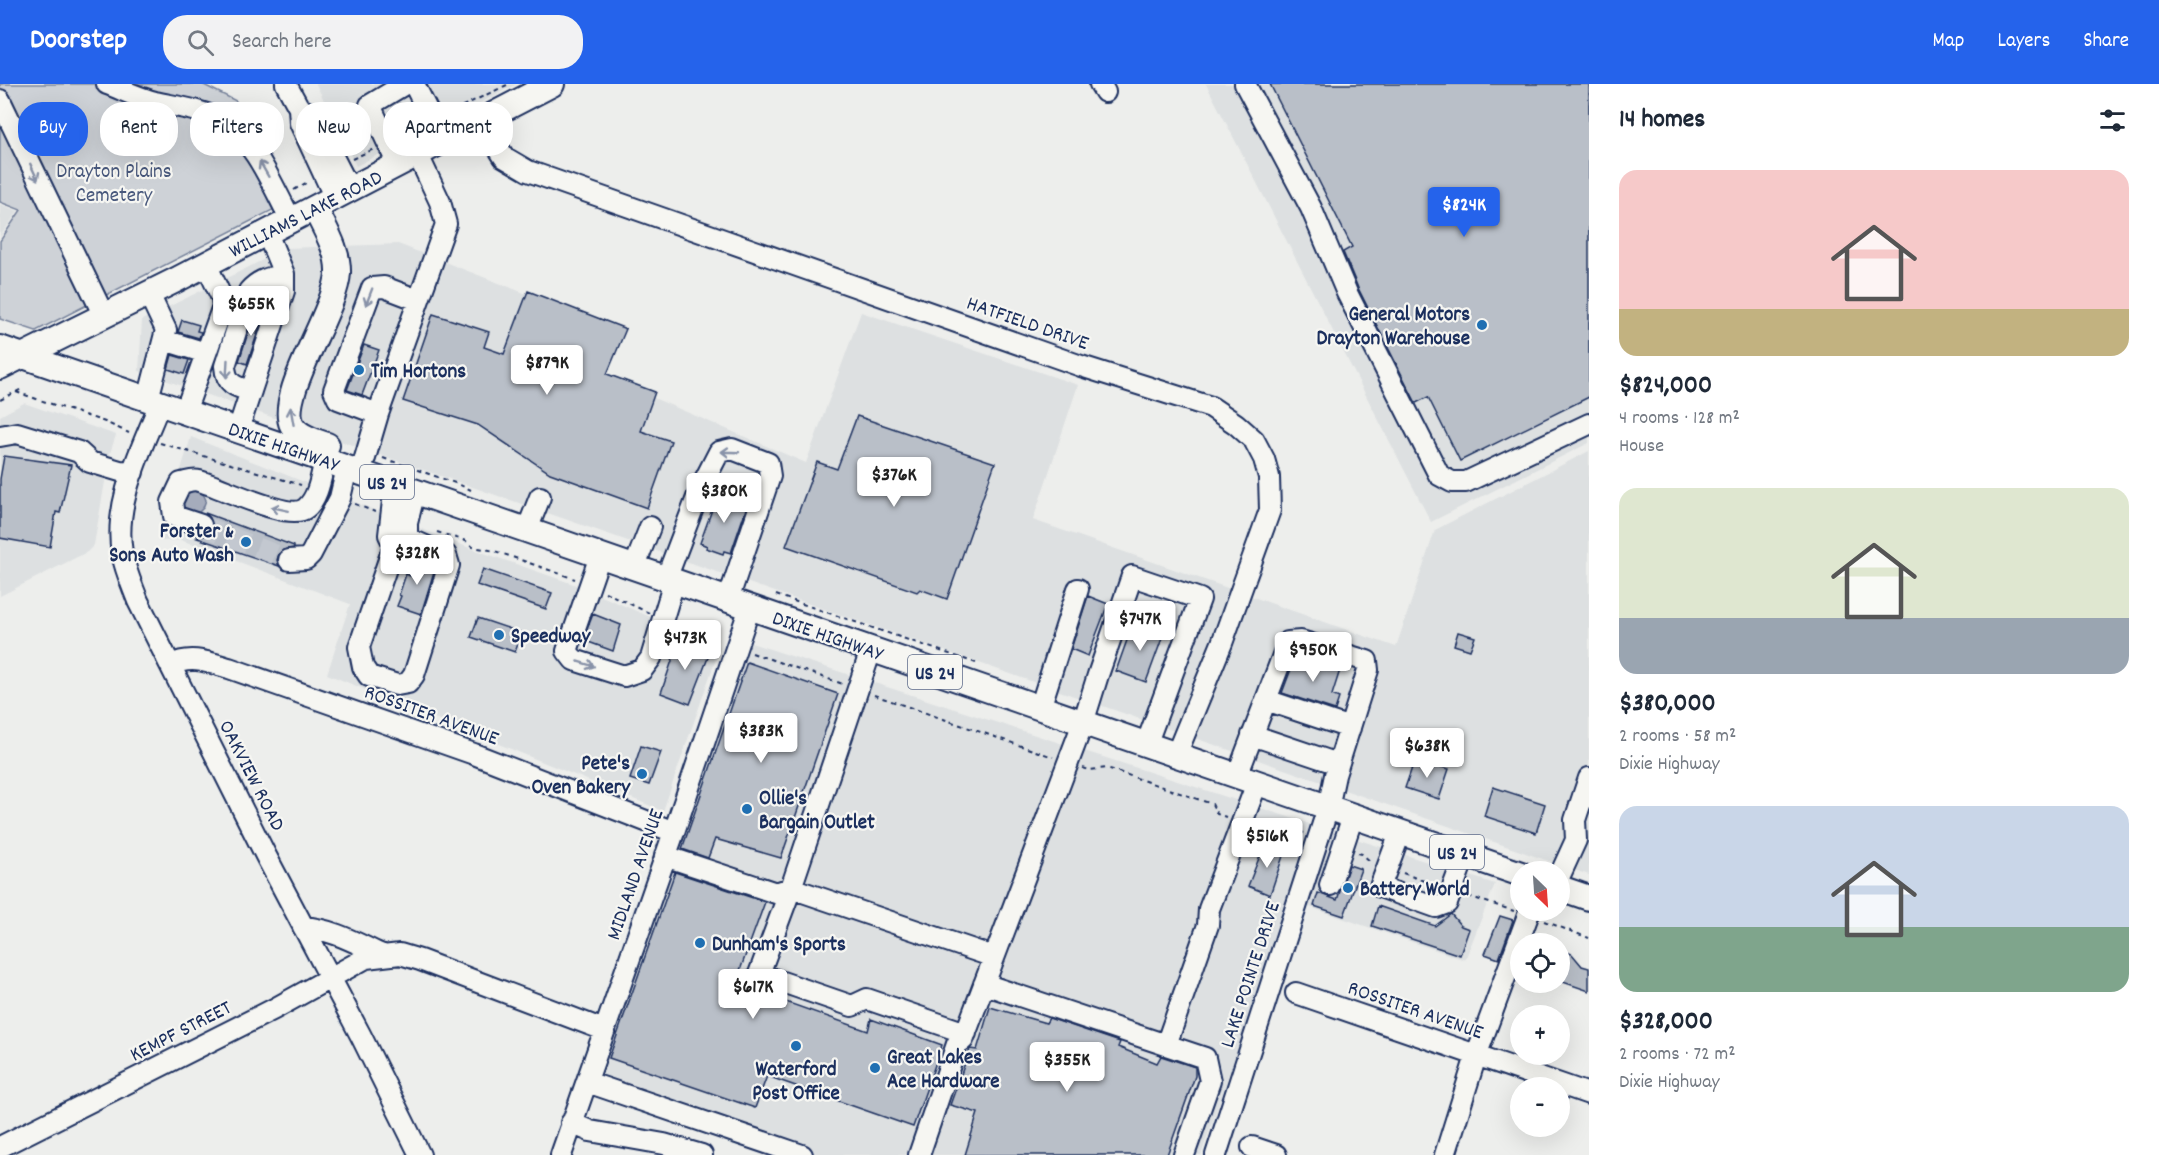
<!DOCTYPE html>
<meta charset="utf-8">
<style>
:root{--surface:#fff;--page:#f2f2f3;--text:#1f2937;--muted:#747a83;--accent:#2563eb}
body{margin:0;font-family:Dekko,sans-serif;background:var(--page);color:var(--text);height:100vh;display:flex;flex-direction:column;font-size:22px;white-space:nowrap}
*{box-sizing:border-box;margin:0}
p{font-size:20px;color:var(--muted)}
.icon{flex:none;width:33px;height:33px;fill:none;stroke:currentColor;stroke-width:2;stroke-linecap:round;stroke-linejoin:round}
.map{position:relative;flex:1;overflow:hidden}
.panel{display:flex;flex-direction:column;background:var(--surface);width:570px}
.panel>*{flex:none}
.hud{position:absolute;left:18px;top:18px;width:570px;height:54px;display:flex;gap:12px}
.needle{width:39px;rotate:155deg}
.buttons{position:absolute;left:1510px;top:777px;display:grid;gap:12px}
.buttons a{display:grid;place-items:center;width:60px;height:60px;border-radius:50%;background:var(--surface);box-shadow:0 6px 24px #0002;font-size:30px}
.price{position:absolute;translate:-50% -51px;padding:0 14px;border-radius:6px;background:#fff;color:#222;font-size:20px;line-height:39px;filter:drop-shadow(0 2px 3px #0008)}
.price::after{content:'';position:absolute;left:50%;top:36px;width:18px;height:14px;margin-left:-9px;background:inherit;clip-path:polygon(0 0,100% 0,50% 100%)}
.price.selected{background:var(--accent);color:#fff}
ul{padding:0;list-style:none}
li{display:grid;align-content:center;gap:12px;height:318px;padding:0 30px}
li span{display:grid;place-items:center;height:186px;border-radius:18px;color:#555}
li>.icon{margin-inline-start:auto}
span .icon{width:108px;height:108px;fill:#fffc;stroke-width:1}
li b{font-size:26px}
h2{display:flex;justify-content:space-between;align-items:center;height:72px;padding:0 30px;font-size:26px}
.tag{padding:0 21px;border-radius:24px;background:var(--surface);box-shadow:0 6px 24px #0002;font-size:21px;line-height:54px}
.tag.selected{background:var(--accent);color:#fff}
header{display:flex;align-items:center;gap:36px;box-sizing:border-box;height:84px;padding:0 30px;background:var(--accent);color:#fff}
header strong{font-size:28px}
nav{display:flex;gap:33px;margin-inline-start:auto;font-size:21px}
.search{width:420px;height:54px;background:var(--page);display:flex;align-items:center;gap:15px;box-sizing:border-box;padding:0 21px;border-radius:24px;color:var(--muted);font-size:22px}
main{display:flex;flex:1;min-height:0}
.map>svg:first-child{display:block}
.built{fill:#dde0e1}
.green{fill:#ced2d7;stroke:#74809a;stroke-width:1.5}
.water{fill:#a5acbc;stroke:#6e7a96;stroke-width:1.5}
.building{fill:#b9bfc8;stroke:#1b2f5e;stroke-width:1.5}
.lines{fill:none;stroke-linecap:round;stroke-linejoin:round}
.minor-tunnel{stroke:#c3c8d0;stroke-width:20;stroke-dasharray:20 10;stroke-linecap:butt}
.minor-casing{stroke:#1b2f5e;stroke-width:24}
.major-casing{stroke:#1b2f5e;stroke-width:28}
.path{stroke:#1b2f5e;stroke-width:2;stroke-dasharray:4.5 4.5;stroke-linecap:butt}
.minor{stroke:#f6f6f2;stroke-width:20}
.major{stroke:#f6f6f2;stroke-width:24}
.oneway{stroke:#8892a8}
.poi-dot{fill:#1f6fb2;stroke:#f6f6f2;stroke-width:2}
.labels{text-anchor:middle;stroke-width:4.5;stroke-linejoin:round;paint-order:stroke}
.shield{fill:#f6f6f2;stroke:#5d6b8a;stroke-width:1.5}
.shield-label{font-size:20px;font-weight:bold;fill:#1b2f5e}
.park-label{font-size:21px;fill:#48587c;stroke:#f6f6f2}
.street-label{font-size:21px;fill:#1b2f5e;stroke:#f6f6f2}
.poi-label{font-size:21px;font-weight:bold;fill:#1b2f5e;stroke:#f6f6f2;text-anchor:start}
</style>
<header>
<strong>Doorstep</strong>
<div class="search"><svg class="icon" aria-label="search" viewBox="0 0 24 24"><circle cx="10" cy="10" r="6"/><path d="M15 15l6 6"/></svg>Search here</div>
<nav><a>Map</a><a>Layers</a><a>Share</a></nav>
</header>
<main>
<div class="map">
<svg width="1589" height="1071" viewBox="0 0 1589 1071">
<rect width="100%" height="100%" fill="#edeeec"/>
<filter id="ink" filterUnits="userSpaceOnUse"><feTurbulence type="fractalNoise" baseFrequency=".0167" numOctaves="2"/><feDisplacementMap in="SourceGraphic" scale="12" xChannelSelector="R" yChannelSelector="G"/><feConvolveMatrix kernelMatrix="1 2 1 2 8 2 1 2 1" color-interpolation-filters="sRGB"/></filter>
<g filter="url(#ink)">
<path class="built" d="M316 0H517L356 82Z
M1206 0H1589V359L1431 438Z
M0 120 18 127 0 153Z
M398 160 620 246 602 292 806 379 861 228 1078 301 1033 436 1396 563 1435 446 1589 367V791L139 287 142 236 287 164Z
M24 319 116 351 110 369 94 461 87 468 0 512V332Z
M191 353 467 463 576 501 720 563 663 727 327 590 350 520 181 456 159 457Z
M745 557 1495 800 1465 876 1289 816 1201 1071H784L593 1007Z"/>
<path class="green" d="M0 0H202L236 17 290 117 36 247 0 235V157L21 126 0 118Z"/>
<path class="water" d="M190 404C198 406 203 408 206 416L203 424 197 430 182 426 179 417Z"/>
<path class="building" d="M1270 0H1589V313L1460 377 1428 313 1416 319 1358 204 1343 168 1352 163Z
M528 207 626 245 607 290 655 308 641 347 671 357 647 424 550 389 478 341 403 317 433 230 489 248 484 263 504 270Z
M255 227 264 230 247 280 239 277Z
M182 236 199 241 197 247 201 248 199 254 178 248Z
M364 261 379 266 362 311 347 306Z
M172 271 189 276 184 290 168 285Z
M857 332 995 379 947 515 920 505 917 508 786 462 817 378 837 385Z
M4 372 71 381 60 429 56 428 50 463 0 454V395Z
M718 409 748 419 731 469 724 467 723 470 706 464 707 462 700 459Z
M205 429 294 462V464L283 466 279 470 277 476 279 482 197 454 208 450 212 444 210 434Z
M417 471 436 481 421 530 397 522 401 512 399 511 406 490 410 492Z
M483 485 552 509 546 525 477 501Z
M1088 512 1108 520 1088 572 1071 565Z
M593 530 621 541 613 567 583 556Z
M478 534 522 549 515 568 471 553Z
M1137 539 1164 549 1146 598 1116 587 1131 545 1134 546Z
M1458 548 1475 553 1470 566 1454 561Z
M679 556 711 566 690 620 661 609Z
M1296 572 1340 586 1332 611 1339 614 1335 626 1282 609Z
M747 578 838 610 781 774 715 755 708 774 682 765Z
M641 662 661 668 649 701 630 695Z
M1415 675 1449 685 1439 715 1405 704Z
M1493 703 1545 720 1536 749 1484 732Z
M1265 759 1285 766 1270 811 1248 802Z
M1349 781 1361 785 1344 832 1314 822 1318 809 1337 816Z
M675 788 765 818 735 900 868 947 871 935 942 961 913 1043 767 992 755 1024 609 974Z
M1378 822 1435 842 1451 830 1461 842 1469 845 1460 871 1372 842Z
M1500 832 1513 836 1499 875 1485 870Z
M1560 865 1572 870 1582 882 1589 884V907L1560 897Z
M990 923 1046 939 1049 934 1120 958 1118 963 1157 979 1161 972 1195 983V992L1167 1071H965L978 1029 950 1021 970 965 977 966Z"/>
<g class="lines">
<path class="minor-tunnel" d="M201 441 289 476"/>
<g class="minor-casing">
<path id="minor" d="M107 0C123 6 139 14 155 18 178 23 204 26 225 38 256 58 274 105 291 136
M286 0 299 24 300 39 335 114
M414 0 443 58
M1100 0 1105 8
M1245 0 1311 124 1347 209 1439 391 1452 398H1466L1589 340
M0 16 104 232
M299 24 311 30 350 106
M482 38 504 73 528 87 1081 282 1211 323 1236 340 1254 356 1264 375 1269 393 1270 426 1222 559 1176 671
M398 81 370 21 405 0
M164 256 206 269
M251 307C235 303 226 300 225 282L249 207C259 195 270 194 284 190
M148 315 166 246 149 210
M160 319C142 365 113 418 122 469 125 486 132 501 138 517L266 772 361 952 420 1071
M185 328 223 222 222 214 206 180
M378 330 338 315 334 306 372 204 384 203 418 216
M238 346 284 207V190L267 149
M0 352 17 349 79 368 90 378 120 387 133 388
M365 374 378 330 446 140 440 118 418 71
M201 441 174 432 172 418 181 399C187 398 193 395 199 397 220 402 290 438 306 424 319 413 321 391 325 376
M527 446 540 413
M407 454 446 471 449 481 414 591 408 599 397 601 369 592 363 583 359 563 394 461Z
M407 454V439L415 407
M394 461 389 451 395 400
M600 472 567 567 574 576 624 592 642 586 651 574 674 498
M289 476 306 475 311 470 340 414 347 384
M634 484 650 443
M666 495 701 403 719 368 732 365 768 379 770 392 728 516
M871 566 791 804 759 890 852 922 867 915 966 949
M171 581C191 571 208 578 229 584L474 670 674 748
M1266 616 1350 644
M1040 624 1078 505
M1252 651 1338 680
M1400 749 1380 803 1436 823 1447 819 1465 771
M665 772 776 809 791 804 994 873
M1560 791 1576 756 1575 736 1589 694
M1330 801 1353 732
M303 843C332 845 356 859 382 871
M984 900 1205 974 1210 997 1184 1071
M1296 909 1589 1010
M1166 961 1208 841 1209 825 1257 699
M587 998 802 1071
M571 1039 590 1047 664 1060 702 1071
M0 1063 274 925 366 874 400 870 420 876 604 946
M1252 1063 1276 1071
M561 1071 674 748 750 523
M919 1071 957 960 963 956 1083 639 1098 591 1132 492 1200 515 1146 661
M1216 1071 1328 724 1335 691 1368 586 1367 577 1301 557 1288 558 1237 692
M1445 1071 1476 972 1530 826"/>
</g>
<g class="major-casing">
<path id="major" d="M315 124C324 144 339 166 338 189 336 227 277 311 292 341 299 353 315 357 327 361
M0 264 1521 790
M0 283 176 196 552 0
M1560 804 1589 814"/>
</g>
<path class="path" d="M446 30 509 0
M401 53 417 44
M352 75 374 65
M294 106 309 97
M16 308 105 338 129 349
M0 316 24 304
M160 359 301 401
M383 374 458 400 471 406
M355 420 375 428
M437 448 466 457 473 463 495 467 575 495
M605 508 649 529
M776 511 976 579
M679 542 721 558
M752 569 843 600
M874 611 1053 673
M1083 684 1089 686 1107 684 1212 720 1217 730 1226 733
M1258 741 1284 748 1295 746 1304 749
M1358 769 1362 770 1372 779
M1403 789 1437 802
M1468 812 1514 827
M1544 837 1589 854"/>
<use href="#minor" class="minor"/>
<use href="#major" class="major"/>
</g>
<defs><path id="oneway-shaft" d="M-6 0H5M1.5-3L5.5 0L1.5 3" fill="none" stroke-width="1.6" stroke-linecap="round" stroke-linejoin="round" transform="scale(1.5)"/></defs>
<g class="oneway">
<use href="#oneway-shaft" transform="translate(264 85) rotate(-120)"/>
<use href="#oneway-shaft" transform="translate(34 88) rotate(65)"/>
<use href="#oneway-shaft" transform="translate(369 213) rotate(111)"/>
<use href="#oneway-shaft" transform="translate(227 285) rotate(93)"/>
<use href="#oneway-shaft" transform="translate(292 332) rotate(-100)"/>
<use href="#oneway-shaft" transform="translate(730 368) rotate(-178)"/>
<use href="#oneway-shaft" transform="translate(280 425) rotate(-168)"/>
<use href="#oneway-shaft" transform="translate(586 580) rotate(17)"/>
</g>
</g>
<g class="poi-dot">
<circle cx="1482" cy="241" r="6"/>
<circle cx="359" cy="286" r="6"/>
<circle cx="246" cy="458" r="6"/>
<circle cx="499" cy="551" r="6"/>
<circle cx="642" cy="690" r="6"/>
<circle cx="747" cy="725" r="6"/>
<circle cx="1348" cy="804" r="6"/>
<circle cx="700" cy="859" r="6"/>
<circle cx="796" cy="962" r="6"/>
<circle cx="875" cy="984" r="6"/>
</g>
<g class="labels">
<g class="shield">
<rect x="360" y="381" width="54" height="34" rx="4.5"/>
<rect x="908" y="571" width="54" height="34" rx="4.5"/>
<rect x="1430" y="751" width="54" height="34" rx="4.5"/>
</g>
<g class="shield-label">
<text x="387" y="405">US 24</text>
<text x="935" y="595">US 24</text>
<text x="1457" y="775">US 24</text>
</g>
<g class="park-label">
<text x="114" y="93">Drayton Plains<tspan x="114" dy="24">Cemetery</tspan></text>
</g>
<g class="street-label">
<text transform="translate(305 129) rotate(-27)" y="7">WILLIAMS LAKE ROAD</text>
<text transform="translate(1028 238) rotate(19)" y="7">HATFIELD DRIVE</text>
<text transform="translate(284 362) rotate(19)" y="7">DIXIE HIGHWAY</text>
<text transform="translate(828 551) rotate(19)" y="7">DIXIE HIGHWAY</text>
<text transform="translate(432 630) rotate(20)" y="7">ROSSITER AVENUE</text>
<text transform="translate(253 691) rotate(63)" y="7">OAKVIEW ROAD</text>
<text transform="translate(634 790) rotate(-71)" y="7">MIDLAND AVENUE</text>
<text transform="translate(1249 890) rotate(-72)" y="7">LAKE POINTE DRIVE</text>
<text transform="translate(1416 925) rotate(19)" y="7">ROSSITER AVENUE</text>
<text transform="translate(180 946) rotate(-27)" y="7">KEMPF STREET</text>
</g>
<g class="poi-label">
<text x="1470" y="236" text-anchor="end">General Motors<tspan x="1470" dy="24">Drayton Warehouse</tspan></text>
<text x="371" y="293">Tim Hortons</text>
<text x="234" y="453" text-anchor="end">Forster &amp;<tspan x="234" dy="24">Sons Auto Wash</tspan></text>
<text x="511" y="558">Speedway</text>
<text x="630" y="685" text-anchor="end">Pete's<tspan x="630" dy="24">Oven Bakery</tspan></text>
<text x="759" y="720">Ollie's<tspan x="759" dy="24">Bargain Outlet</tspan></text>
<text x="1360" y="811">Battery World</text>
<text x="712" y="866">Dunham's Sports</text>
<text x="887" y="979">Great Lakes<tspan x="887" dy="24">Ace Hardware</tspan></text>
<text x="796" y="991" text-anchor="middle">Waterford<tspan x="796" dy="24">Post Office</tspan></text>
</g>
</g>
</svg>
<div class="buttons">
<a><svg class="needle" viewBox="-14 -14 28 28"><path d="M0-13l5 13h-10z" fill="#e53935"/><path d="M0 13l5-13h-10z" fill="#747a83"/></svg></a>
<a><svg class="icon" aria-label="locate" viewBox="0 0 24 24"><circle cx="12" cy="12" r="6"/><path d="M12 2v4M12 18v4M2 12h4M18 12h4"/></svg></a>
<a>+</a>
<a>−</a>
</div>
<b class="price selected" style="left:1464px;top:154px">$824K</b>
<b class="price" style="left:251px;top:253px">$655K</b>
<b class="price" style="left:547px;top:312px">$879K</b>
<b class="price" style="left:894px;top:424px">$376K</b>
<b class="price" style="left:724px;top:440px">$380K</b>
<b class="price" style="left:417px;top:502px">$328K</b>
<b class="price" style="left:1140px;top:568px">$747K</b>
<b class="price" style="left:685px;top:587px">$473K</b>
<b class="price" style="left:1313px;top:599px">$950K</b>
<b class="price" style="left:761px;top:680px">$383K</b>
<b class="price" style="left:1427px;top:695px">$638K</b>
<b class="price" style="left:1267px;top:785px">$516K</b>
<b class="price" style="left:753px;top:936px">$617K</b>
<b class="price" style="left:1067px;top:1009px">$355K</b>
<div class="hud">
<a class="tag selected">Buy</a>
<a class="tag">Rent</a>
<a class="tag">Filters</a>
<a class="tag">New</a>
<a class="tag">Apartment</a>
</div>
</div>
<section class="panel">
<h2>14 homes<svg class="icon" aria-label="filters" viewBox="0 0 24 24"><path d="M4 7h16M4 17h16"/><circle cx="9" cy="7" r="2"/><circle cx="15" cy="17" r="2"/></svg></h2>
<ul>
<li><span style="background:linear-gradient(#f6c9c9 75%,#c2b280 0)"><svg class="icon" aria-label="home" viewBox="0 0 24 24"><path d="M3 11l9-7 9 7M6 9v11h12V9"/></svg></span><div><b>$824,000</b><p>4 rooms · 128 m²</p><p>House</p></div></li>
<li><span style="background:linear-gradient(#dfe7d0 70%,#9aa5b1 0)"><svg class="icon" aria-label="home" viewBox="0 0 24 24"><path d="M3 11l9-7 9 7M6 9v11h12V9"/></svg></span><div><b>$380,000</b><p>2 rooms · 58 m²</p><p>Dixie Highway</p></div></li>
<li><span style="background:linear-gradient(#c9d6e8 65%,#7fa58c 0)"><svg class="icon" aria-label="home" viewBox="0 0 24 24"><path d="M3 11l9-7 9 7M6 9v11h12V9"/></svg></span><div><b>$328,000</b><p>2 rooms · 72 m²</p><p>Dixie Highway</p></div></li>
</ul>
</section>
</main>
